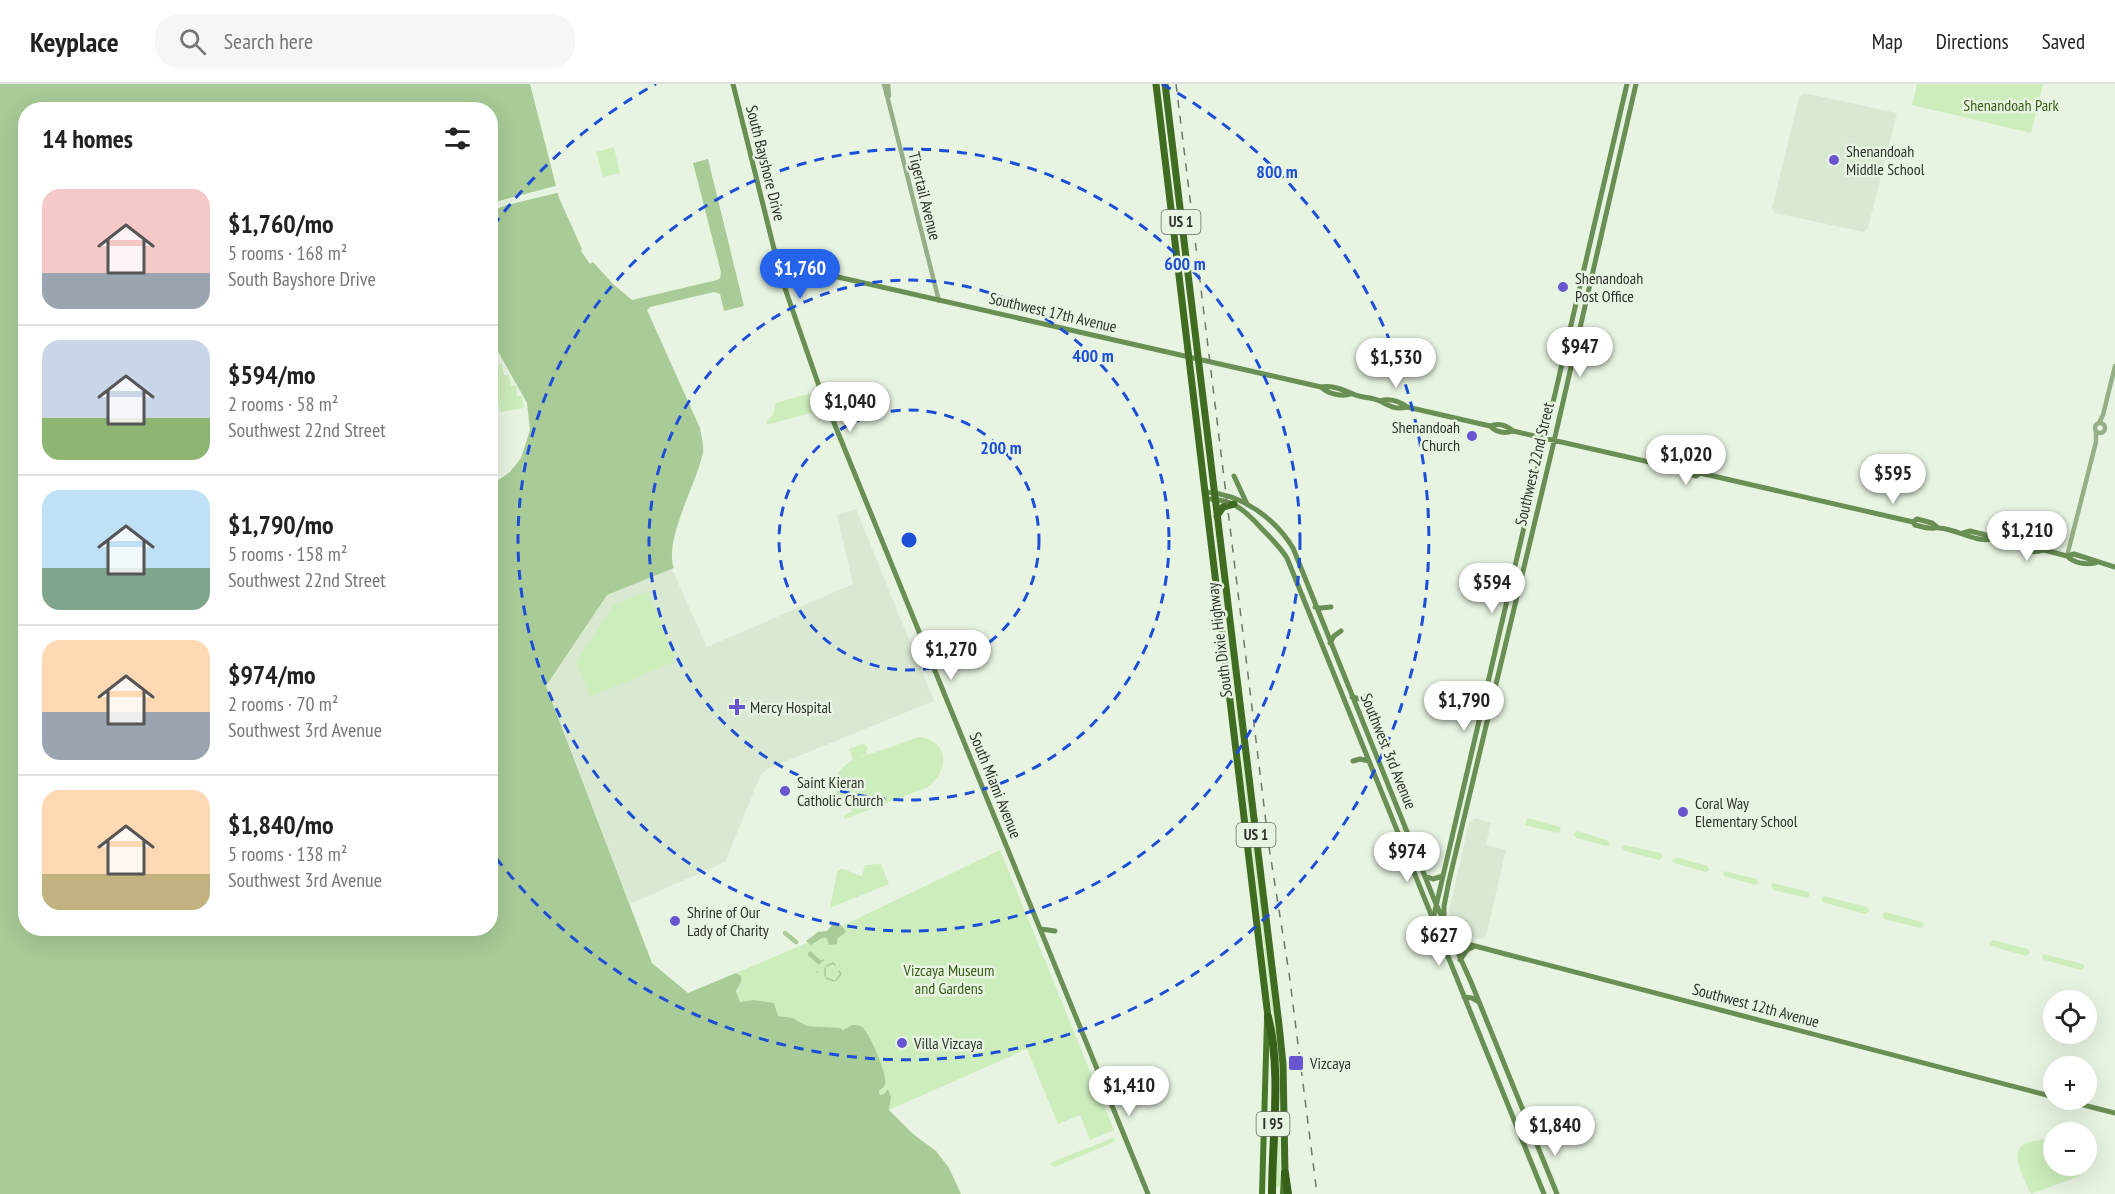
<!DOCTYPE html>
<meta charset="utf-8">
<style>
:root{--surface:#fff;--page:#f6f6f6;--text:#222;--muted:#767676;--line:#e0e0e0;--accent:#2563eb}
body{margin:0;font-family:"PT Sans Narrow",sans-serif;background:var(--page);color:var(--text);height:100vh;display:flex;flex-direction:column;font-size:22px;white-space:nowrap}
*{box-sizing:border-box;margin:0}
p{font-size:20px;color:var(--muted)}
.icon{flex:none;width:33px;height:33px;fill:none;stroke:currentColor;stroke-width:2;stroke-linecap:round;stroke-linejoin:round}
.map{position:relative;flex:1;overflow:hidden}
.side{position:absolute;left:18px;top:18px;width:480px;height:834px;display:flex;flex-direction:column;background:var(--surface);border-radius:24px;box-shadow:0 6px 24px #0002}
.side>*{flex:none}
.buttons{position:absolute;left:2043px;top:906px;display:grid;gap:12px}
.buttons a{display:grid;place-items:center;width:54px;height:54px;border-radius:50%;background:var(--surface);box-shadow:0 6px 24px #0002;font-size:30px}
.price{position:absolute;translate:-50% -51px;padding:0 14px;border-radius:21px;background:#fff;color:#222;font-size:20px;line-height:39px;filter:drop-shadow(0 2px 3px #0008)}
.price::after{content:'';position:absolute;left:50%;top:36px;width:18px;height:14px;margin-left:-9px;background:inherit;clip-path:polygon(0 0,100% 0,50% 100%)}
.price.active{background:var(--accent);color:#fff}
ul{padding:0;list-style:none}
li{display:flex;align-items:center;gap:18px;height:150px;padding:0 24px}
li+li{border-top:2px solid var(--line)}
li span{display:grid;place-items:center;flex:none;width:168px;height:120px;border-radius:18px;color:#555}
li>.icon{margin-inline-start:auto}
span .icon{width:72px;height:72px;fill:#fffc;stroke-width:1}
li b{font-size:26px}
h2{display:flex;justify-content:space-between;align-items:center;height:72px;padding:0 24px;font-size:26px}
header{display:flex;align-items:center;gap:36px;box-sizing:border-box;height:84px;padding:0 30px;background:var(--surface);border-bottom:2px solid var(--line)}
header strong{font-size:28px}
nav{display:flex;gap:33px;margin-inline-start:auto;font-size:21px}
.search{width:420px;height:54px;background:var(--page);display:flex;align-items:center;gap:15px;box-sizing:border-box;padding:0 21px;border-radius:24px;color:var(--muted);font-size:22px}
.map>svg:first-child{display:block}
.built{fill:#d9e8d1}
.green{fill:#ceedbd}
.water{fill:#a9cb97;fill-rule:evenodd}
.pier{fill:#e8f4e2}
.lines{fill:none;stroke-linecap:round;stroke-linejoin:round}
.stream{stroke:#a9cb97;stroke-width:1.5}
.canal{stroke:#a9cb97;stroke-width:4.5}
.tertiary{stroke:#96af87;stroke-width:4.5}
.secondary{stroke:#6a8f54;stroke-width:5}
.primary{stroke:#4a782b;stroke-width:6}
.trunk{stroke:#406c22;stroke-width:7}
.motorway{stroke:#376118;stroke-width:8}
.rail{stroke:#70776c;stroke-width:1.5;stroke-dasharray:8 8;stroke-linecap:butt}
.ring{fill:none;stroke:#1d4ed8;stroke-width:3;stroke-dasharray:10 8}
.poi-dot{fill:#6756d0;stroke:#e8f4e2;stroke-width:2}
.labels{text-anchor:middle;stroke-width:5;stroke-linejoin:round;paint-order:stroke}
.shield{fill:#e8f4e2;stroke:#666c62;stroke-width:1.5}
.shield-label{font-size:15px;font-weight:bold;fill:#2e322b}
.park-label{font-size:16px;fill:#365e17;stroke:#e8f4e2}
.poi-label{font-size:16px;fill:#2e322b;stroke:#e8f4e2;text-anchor:start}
.street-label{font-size:16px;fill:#2e322b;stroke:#e8f4e2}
.centre{fill:#1d4ed8;stroke:#e8f4e2;stroke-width:3}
.ring-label{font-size:18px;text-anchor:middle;font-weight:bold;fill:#1d4ed8;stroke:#e8f4e2;stroke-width:5;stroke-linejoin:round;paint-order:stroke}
</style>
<header>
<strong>Keyplace</strong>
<div class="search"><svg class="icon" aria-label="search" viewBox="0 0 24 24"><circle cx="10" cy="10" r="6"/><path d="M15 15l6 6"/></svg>Search here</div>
<nav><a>Map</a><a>Directions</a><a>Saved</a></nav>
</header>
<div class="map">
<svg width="2115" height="1110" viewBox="0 0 2115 1110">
<rect width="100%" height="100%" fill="#e8f4e2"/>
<path class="built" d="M1804 9 1897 29 1868 144 1864 148 1775 129 1772 125 1799 13Z
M856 425 934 617 769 684 761 690 725 778 630 820 546 602 607 511 672 485 707 563 853 500 837 431Z
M1476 734 1491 739 1486 761 1506 766 1486 852 1481 855 1459 849 1449 828 1469 738Z"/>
<path class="green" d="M1917 0H2043L2031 49 1912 21Z
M614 63 620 89 603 93 596 68Z
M490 264 491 269H496L498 281 502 280 504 291H509L511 302 516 301 517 312H522L524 324 500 328 498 317 493 318 490 306Z
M815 308 821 326 767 341V337L773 331 776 319Z
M1212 422 1277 950 1281 1102 1276 1103 1275 954Z
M648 507 675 573 672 574 673 578 590 613 576 578 614 521Z
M919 653C951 656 949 690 926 704L845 735 844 731 853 727 839 719C830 701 835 686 853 676L849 665 865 659 868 666 866 667 867 670 859 674Z
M1527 734 1560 743 1561 746 1558 749 1525 741Z
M1577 747 1607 756 1610 760 1606 762 1576 754 1574 750Z
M1624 761 1661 769 1663 773 1659 776 1625 767 1622 764Z
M1000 766 1114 1046 1090 1056 1080 1031 1058 1040 1027 965 889 1026 891 1013 888 1006 882 1012 879 1009 885 1001C886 991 872 953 865 946 861 942 857 941 852 941L844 946 841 944 807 942 798 936 778 932 774 919 754 916 739 918C733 909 741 902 741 892L736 889 811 857Z
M1676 773 1707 782 1710 786 1706 788 1674 779 1672 776Z
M881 780 889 800 830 824 837 788 841 785C848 785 854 791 862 792L865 781Z
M1724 787 1757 795 1759 799 1755 801 1724 792 1723 789Z
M1773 799 1809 808 1810 812 1807 814 1773 806 1771 802Z
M1824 812 1867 823 1870 827 1865 830 1822 818 1821 815Z
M1885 828 1922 838 1924 841 1920 844 1884 835 1882 831Z
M1993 856 2028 865 2030 869 2026 872 1991 862 1989 859Z
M2043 870 2083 880 2085 883 2081 886 2044 876 2042 874Z
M1113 1054 1116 1055 1114 1058 1055 1083 1051 1081 1052 1078Z
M2053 1054 2054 1082H2076L2080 1092 2031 1110C2026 1098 2008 1069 2024 1060 2031 1056 2045 1056 2053 1054Z"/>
<path class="water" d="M0 0H530L559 114 582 165 581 167 590 180 593 178 613 200 632 216 717 196 720 194 721 188 693 79 708 75 744 222 724 227 720 210 714 208 650 223 647 226 700 344C701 352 704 360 703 368 698 397 663 457 674 484L607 511 546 602 652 879 688 909 736 889 741 892V898L736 907 740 918 754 916 774 919 778 932 793 934 807 942 841 944 843 946 852 941C855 941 858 941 862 943 869 947 885 986 885 995 886 1001 884 1004 879 1007L880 1011 884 1010 888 1005 891 1013 889 1026 913 1050 936 1067 949 1084 961 1110H0ZM26 26H490L491 255 527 319 530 346 521 374 510 388 490 402V844H26Z
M832 841H841L846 848 837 855V860L829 861 827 854H822L811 861 806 857 818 848 827 847Z"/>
<path class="pier" d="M559 101 561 108 507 121 491 127V120L495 118Z"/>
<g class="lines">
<path class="stream" d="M819 878 824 876
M827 882 833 879 835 881
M825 884V892
M817 888H818
M826 894 834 897
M836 896 841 890 839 887"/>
<path class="canal" d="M785 849 796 858
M810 870 819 878"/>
<path class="tertiary" d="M884 0 939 217
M888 0 889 12
M2095 344a5 5 0 1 1 10 0a5 5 0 1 1-10 0Z
M2099 339 2103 331 2115 282
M2067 472 2096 358V347"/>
<path class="secondary" d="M733 0 781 193 819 302 1148 1110
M779 182 807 186 1321 303C1333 301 1343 306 1353 310 1361 314 1372 313 1380 317 1389 322 1396 326 1407 323
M1321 303C1328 310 1342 313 1351 310
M1380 317C1390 314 1399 317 1407 323L1490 342C1498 339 1506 341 1513 347L1680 385 1684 383 1697 386 1700 389
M1490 342C1497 349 1504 350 1513 347
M1680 385 1682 389 1696 392 1700 389 1913 438 1915 441C1920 442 1925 444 1930 444 1933 445 1936 443 1939 444 1957 445 1976 459 1992 455
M1234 392 1247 420
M1206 408C1241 410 1275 434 1293 464L1436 820 1471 898 1557 1110
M1206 415C1232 414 1246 427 1262 445 1271 454 1280 463 1287 474L1544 1110
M1913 438 1917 435 1932 439 1937 443
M1963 449 1970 447 1986 451 1992 455 2015 460 2023 459 2039 463 2044 466 2067 472 2074 470 2115 483
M2015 460C2023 466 2033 470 2044 466
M2067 472C2074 479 2085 481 2095 479
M1315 523 1321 524 1331 523
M1330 559 1334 552 1341 547
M1352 613 1361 615 1369 610
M1353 677 1360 675 1369 677
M1425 792 1433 795 1443 792
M1433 835 1627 0
M1444 836V822L1449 797 1552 366 1636 0
M1041 845 1055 847
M1439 847 1452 856 1475 862 2054 1013
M1460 876 1467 866 1475 862
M1464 913 1472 914 1479 918
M2064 1016 2115 1029"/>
<path class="primary" d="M1262 1110 1267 936
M1283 1110 1284 1090"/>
<path class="trunk" d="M1156 0 1268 933
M1165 0 1279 941 1283 980 1285 1089
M1217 432 1223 423 1234 420"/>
<path class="motorway" d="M1268 933C1282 986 1272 1055 1272 1110
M1285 1089 1288 1110"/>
<path class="rail" d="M1176 0 1269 763 1289 889 1317 1110"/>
</g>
<g class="ring">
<circle cx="909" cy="456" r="130"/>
<circle cx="909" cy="456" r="260"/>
<circle cx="909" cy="456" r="391"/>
<path d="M493 142A521 521 0 0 1 656 0M1162 0A521 521 0 1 1 493 770"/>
</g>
<g class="poi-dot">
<circle cx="1834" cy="76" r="6"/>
<circle cx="1563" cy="203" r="6"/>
<circle cx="1472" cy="352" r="6"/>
<path d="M734 614h6v6h6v6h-6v6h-6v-6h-6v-6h6z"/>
<circle cx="785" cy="707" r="6"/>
<circle cx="1683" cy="728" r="6"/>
<circle cx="675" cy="837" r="6"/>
<circle cx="902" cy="959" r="6"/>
<rect x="1288" y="971" width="16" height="16" rx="3"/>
</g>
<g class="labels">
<g class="shield">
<rect x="1161.5" y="126" width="39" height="24" rx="4.5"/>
<rect x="1236.5" y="739" width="39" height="24" rx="4.5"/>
<rect x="1256.5" y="1028" width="33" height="24" rx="4.5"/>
</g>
<g class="shield-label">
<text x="1181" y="143">US 1</text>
<text x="1256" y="756">US 1</text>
<text x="1273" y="1045">I 95</text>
</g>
<g class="park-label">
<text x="2011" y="27">Shenandoah Park</text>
<text x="949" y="892">Vizcaya Museum<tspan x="949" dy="18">and Gardens</tspan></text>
</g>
<g class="poi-label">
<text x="1846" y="73">Shenandoah<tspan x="1846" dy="18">Middle School</tspan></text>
<text x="1575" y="200">Shenandoah<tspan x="1575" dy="18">Post Office</tspan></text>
<text x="1460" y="349" text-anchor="end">Shenandoah<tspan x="1460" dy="18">Church</tspan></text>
<text x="750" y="629">Mercy Hospital</text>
<text x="797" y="704">Saint Kieran<tspan x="797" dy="18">Catholic Church</tspan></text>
<text x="1695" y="725">Coral Way<tspan x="1695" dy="18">Elementary School</tspan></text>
<text x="687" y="834">Shrine of Our<tspan x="687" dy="18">Lady of Charity</tspan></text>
<text x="914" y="965">Villa Vizcaya</text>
<text x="1310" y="985">Vizcaya</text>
</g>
<g class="street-label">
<text transform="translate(766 79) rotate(76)" y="6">South Bayshore Drive</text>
<text transform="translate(925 112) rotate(76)" y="6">Tigertail Avenue</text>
<text transform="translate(1053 228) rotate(13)" y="6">Southwest 17th Avenue</text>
<text transform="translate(1534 380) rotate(-77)" y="6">Southwest 22nd Street</text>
<text transform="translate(1219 556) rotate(-97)" y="6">South Dixie Highway</text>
<text transform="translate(1389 667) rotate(68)" y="6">Southwest 3rd Avenue</text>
<text transform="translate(996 701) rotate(68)" y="6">South Miami Avenue</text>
<text transform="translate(1756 921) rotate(15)" y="6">Southwest 12th Avenue</text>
</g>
</g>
<circle cx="909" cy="456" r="9" class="centre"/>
<g class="ring-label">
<text x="1277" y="94">800 m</text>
<text x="1185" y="186">600 m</text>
<text x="1093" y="278">400 m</text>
<text x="1001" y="370">200 m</text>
</g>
</svg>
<div class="buttons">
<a><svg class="icon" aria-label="locate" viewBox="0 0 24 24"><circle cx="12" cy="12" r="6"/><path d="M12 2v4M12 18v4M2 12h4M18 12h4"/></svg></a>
<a>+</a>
<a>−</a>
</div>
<b class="price active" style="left:800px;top:216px">$1,760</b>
<b class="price" style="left:1580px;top:294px">$947</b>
<b class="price" style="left:1396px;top:305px">$1,530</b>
<b class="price" style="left:850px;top:349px">$1,040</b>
<b class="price" style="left:1686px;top:402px">$1,020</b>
<b class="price" style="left:1893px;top:421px">$595</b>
<b class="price" style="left:2027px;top:478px">$1,210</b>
<b class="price" style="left:1492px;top:530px">$594</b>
<b class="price" style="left:951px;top:597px">$1,270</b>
<b class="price" style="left:1464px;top:648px">$1,790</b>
<b class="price" style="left:1407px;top:799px">$974</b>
<b class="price" style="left:1439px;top:883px">$627</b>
<b class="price" style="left:1129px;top:1033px">$1,410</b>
<b class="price" style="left:1555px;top:1073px">$1,840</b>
<section class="side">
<h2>14 homes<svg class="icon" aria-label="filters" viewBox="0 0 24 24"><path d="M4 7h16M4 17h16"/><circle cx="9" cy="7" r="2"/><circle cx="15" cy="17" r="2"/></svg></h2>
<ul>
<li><span style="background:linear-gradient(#f6c9c9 70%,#9aa5b1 0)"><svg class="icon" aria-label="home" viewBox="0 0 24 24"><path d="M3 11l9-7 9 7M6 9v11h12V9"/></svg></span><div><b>$1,760/mo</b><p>5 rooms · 168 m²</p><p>South Bayshore Drive</p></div></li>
<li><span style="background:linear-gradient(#c9d6e8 65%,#8fb573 0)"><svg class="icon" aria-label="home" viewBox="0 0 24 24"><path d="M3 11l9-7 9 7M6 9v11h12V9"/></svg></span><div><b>$594/mo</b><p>2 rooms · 58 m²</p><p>Southwest 22nd Street</p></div></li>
<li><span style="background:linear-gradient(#bfe0f5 65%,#7fa58c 0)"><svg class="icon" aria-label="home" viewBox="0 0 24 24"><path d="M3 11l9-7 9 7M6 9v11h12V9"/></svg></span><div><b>$1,790/mo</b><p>5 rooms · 158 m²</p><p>Southwest 22nd Street</p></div></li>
<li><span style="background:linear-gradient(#ffd9b3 60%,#9aa5b1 0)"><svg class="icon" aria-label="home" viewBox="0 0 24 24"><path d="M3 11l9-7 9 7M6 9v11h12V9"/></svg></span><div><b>$974/mo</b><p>2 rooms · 70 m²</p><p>Southwest 3rd Avenue</p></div></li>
<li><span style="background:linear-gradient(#ffd9b3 70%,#c2b280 0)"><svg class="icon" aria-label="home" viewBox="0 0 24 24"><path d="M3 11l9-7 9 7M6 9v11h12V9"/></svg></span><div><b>$1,840/mo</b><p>5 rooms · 138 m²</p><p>Southwest 3rd Avenue</p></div></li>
</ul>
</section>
</div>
